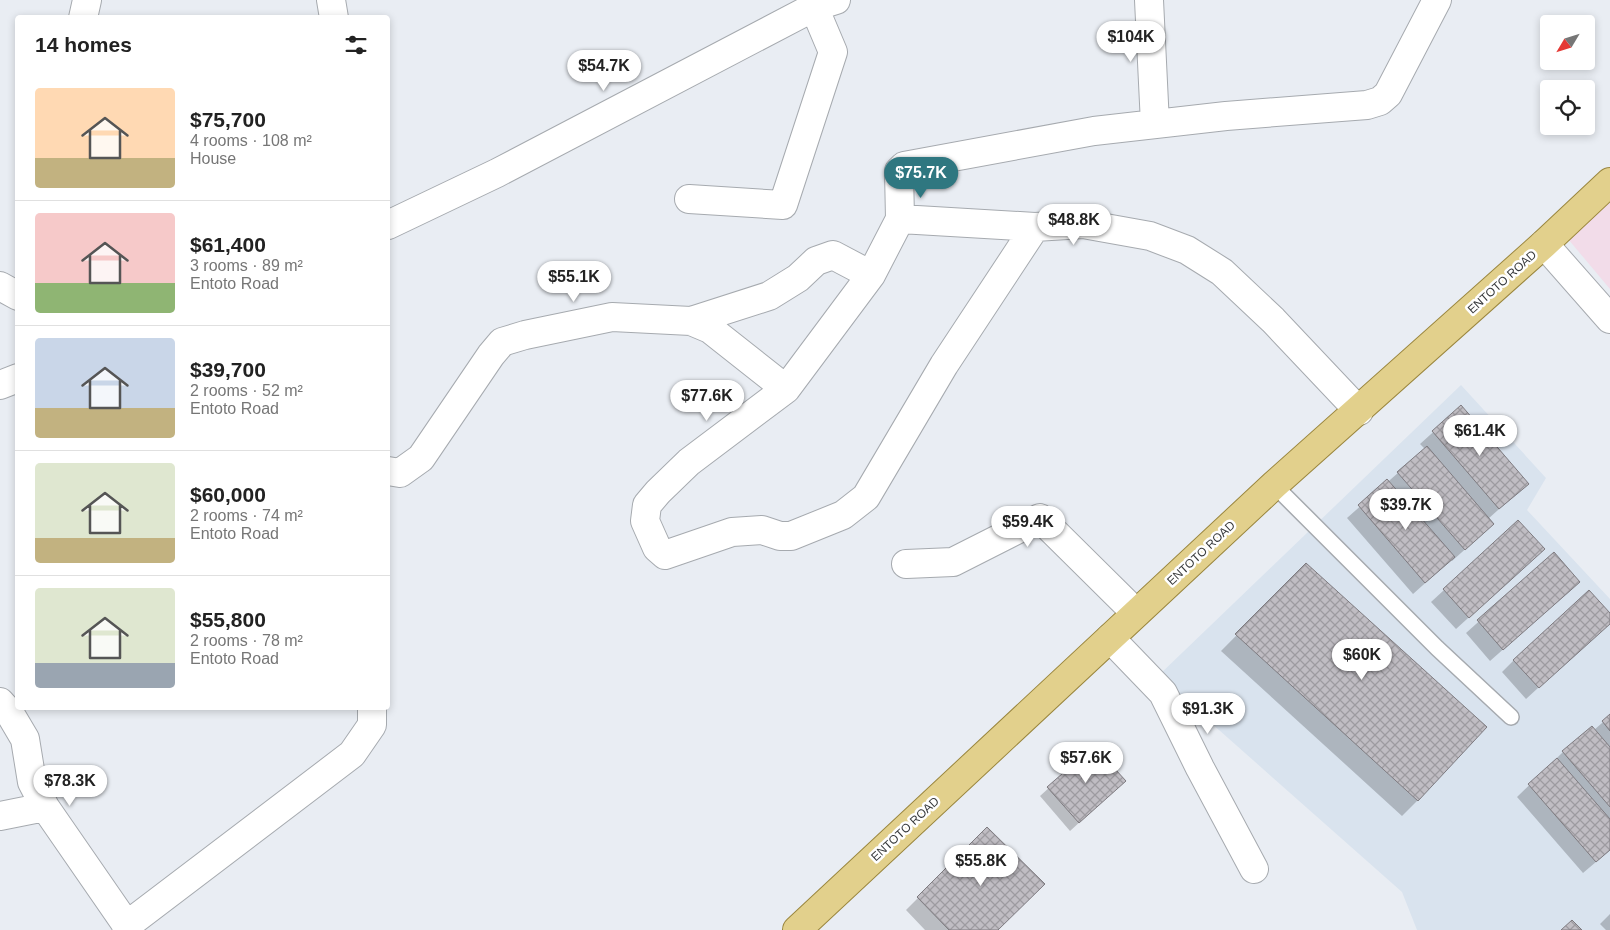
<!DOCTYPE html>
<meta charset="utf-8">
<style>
:root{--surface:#fff;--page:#f2f2f2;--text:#222;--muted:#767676;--line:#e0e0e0;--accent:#2f7780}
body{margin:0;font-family:Arial,sans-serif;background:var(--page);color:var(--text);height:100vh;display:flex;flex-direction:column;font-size:19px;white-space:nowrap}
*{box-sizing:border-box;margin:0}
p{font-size:16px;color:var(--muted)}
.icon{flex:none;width:28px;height:28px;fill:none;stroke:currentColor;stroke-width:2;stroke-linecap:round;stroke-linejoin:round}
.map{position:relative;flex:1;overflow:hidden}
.details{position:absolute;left:15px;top:15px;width:375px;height:695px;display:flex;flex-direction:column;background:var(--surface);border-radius:5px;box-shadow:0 2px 8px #0003}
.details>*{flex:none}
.needle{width:32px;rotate:232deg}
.tools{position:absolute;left:1540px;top:15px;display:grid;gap:10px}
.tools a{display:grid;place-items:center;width:55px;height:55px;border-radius:5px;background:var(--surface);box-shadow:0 2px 8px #0003;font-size:25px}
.price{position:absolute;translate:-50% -42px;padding:0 11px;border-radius:18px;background:#fff;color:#222;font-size:16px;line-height:32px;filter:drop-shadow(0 1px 2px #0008)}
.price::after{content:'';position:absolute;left:50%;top:30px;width:15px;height:11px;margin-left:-8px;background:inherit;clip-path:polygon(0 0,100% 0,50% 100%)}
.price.current{background:var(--accent);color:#fff}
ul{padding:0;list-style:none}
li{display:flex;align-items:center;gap:15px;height:125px;padding:0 20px}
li+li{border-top:1px solid var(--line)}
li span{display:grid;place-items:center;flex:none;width:140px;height:100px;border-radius:5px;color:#555}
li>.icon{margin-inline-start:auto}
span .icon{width:60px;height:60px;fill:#fffc;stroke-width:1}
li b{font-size:21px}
h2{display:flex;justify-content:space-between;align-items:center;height:60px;padding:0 20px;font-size:21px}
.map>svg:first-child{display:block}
.built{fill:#d9e3ee}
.education{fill:#f2dce9}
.shadow{fill:#0003}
.building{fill:url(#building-cross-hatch);stroke:#7e7b80}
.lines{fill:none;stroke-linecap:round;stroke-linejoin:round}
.lane-casing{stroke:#a6aaaf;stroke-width:18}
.street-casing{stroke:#a6aaaf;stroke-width:30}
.secondary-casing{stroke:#a6aaaf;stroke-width:30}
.primary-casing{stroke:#9a863e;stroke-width:30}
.lane{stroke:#fff;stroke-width:15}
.street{stroke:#fff;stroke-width:28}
.secondary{stroke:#fff;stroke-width:28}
.primary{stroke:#e2d08c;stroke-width:28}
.labels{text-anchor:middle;stroke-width:5;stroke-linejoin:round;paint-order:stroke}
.street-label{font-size:12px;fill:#37393b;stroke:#fff}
</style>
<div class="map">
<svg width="1610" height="930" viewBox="0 0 1610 930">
<defs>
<pattern id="building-cross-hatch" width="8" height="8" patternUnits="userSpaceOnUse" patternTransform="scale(1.25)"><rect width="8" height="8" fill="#c0bdc3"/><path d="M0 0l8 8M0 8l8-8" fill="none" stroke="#9d9ba0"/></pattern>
</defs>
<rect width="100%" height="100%" fill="#e9edf3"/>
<path class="built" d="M1461 385 1546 478 1527 510 1610 599V930H1417L1402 892 1158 676Z"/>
<path class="education" d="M1610 191V289L1563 233Z"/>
<path class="shadow" d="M1461 407 1527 484 1488 519 1492 524 1480 536 1452 561 1451 560 1413 594 1347 518 1425 449 1420 444Z
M1518 522 1531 561 1456 629 1431 602Z
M1554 554 1566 594 1490 661 1466 633Z
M1306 565 1418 800 1402 816 1221 651Z
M1610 615V622L1526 699 1502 672 1514 660Z
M1610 716V850L1583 873 1517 797 1563 752 1594 730Z
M1094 747 1116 789 1070 831 1040 796Z
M987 829 997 930H925L906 910Z
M1610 914V930H1606L1600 924Z"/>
<path class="building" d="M1461 405 1529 484 1499 509 1432 431Z
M1427 446 1494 524 1465 550 1397 472Z
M1387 479 1455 557 1425 583 1358 505Z
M1518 520 1545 549 1469 618 1443 589Z
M1554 552 1580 582 1503 650 1477 620Z
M1306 563 1487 727 1418 801 1235 634Z
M1589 590 1610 613V624L1539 688 1513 660Z
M1610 714V731L1602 721Z
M1592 726 1610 747V807L1562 751Z
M1094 746 1126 781 1079 823 1047 787Z
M1557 758 1610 819V850L1596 862 1528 784Z
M987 827 1045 884 998 930H949L917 897Z
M1572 920 1582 930H1561Z"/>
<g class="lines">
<g class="lane-casing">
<path id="lane" d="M1274 485 1437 648 1511 717"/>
</g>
<g class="street-casing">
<path id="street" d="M331 0 334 18
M1149 0 1155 124
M83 18 87 0
M689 199 783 205 833 52 814 7
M900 219 899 171 904 166 1094 131 1226 116 1367 105 1380 101 1388 94 1437 0
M388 225 497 173 814 7 836 0
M1035 227 900 219 871 275 786 389 689 462 658 492 647 505 645 521 657 548 665 555 732 532 762 530 780 536H791L843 515 866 497 944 365 1035 227 1083 224 1150 236 1187 250 1222 272 1273 320 1359 411
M0 286 18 296
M691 321 769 296 798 278 816 261 833 255 871 275
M0 385 18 378
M388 471 400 473 421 458 491 355 502 342 525 335 612 317 691 321 710 329 786 389
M906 564 953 562 1040 518 1136 613
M1110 638 1163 693 1200 768 1254 869
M0 702 9 712 25 739 32 782 45 807 130 930
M0 816 45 807
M126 926 352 754 372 725V708"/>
</g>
<g class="secondary-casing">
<path id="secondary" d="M1544 244 1610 319"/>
</g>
<g class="primary-casing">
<path id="primary" d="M797 930 1274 485 1544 244 1610 182"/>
</g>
<use href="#lane" class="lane"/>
<use href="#street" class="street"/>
<use href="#secondary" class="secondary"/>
<use href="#primary" class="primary"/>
</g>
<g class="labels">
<g class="street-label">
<text transform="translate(1502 282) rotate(-42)" y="4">ENTOTO ROAD</text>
<text transform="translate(1201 553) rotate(-43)" y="4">ENTOTO ROAD</text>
<text transform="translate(905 829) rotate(-43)" y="4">ENTOTO ROAD</text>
</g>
</g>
</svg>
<div class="tools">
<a><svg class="needle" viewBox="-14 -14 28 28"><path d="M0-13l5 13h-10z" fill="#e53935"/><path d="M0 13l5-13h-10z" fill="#767676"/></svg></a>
<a><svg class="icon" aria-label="locate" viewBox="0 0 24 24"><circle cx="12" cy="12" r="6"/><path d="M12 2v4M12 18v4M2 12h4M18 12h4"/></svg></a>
</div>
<b class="price" style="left:1131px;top:63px">$104K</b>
<b class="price" style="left:604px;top:92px">$54.7K</b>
<b class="price current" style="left:921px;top:199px">$75.7K</b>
<b class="price" style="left:1074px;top:246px">$48.8K</b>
<b class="price" style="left:574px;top:303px">$55.1K</b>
<b class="price" style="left:707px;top:422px">$77.6K</b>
<b class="price" style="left:1480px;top:457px">$61.4K</b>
<b class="price" style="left:1406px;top:531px">$39.7K</b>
<b class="price" style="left:1028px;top:548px">$59.4K</b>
<b class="price" style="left:1362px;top:681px">$60K</b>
<b class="price" style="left:1208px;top:735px">$91.3K</b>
<b class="price" style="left:1086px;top:784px">$57.6K</b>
<b class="price" style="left:70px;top:807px">$78.3K</b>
<b class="price" style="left:981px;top:887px">$55.8K</b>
<section class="details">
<h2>14 homes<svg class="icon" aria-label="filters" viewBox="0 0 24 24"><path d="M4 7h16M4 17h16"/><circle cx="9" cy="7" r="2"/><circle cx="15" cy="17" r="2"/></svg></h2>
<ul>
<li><span style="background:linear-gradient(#ffd9b3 70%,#c2b280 0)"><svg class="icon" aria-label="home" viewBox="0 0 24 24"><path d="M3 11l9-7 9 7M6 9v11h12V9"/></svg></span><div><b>$75,700</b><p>4 rooms · 108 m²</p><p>House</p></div></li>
<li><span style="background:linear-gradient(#f6c9c9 70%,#8fb573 0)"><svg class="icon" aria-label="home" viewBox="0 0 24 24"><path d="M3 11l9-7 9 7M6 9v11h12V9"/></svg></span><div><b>$61,400</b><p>3 rooms · 89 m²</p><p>Entoto Road</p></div></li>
<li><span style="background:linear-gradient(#c9d6e8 70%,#c2b280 0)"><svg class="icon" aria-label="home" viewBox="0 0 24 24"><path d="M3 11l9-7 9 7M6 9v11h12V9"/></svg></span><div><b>$39,700</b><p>2 rooms · 52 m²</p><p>Entoto Road</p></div></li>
<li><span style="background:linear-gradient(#dfe7d0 75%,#c2b280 0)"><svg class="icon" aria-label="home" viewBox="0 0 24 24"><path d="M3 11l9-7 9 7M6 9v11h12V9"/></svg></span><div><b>$60,000</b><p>2 rooms · 74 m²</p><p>Entoto Road</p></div></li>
<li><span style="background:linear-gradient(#dfe7d0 75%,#9aa5b1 0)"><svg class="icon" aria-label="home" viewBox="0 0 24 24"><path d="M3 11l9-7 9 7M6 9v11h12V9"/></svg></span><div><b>$55,800</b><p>2 rooms · 78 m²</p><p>Entoto Road</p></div></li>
</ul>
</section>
</div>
